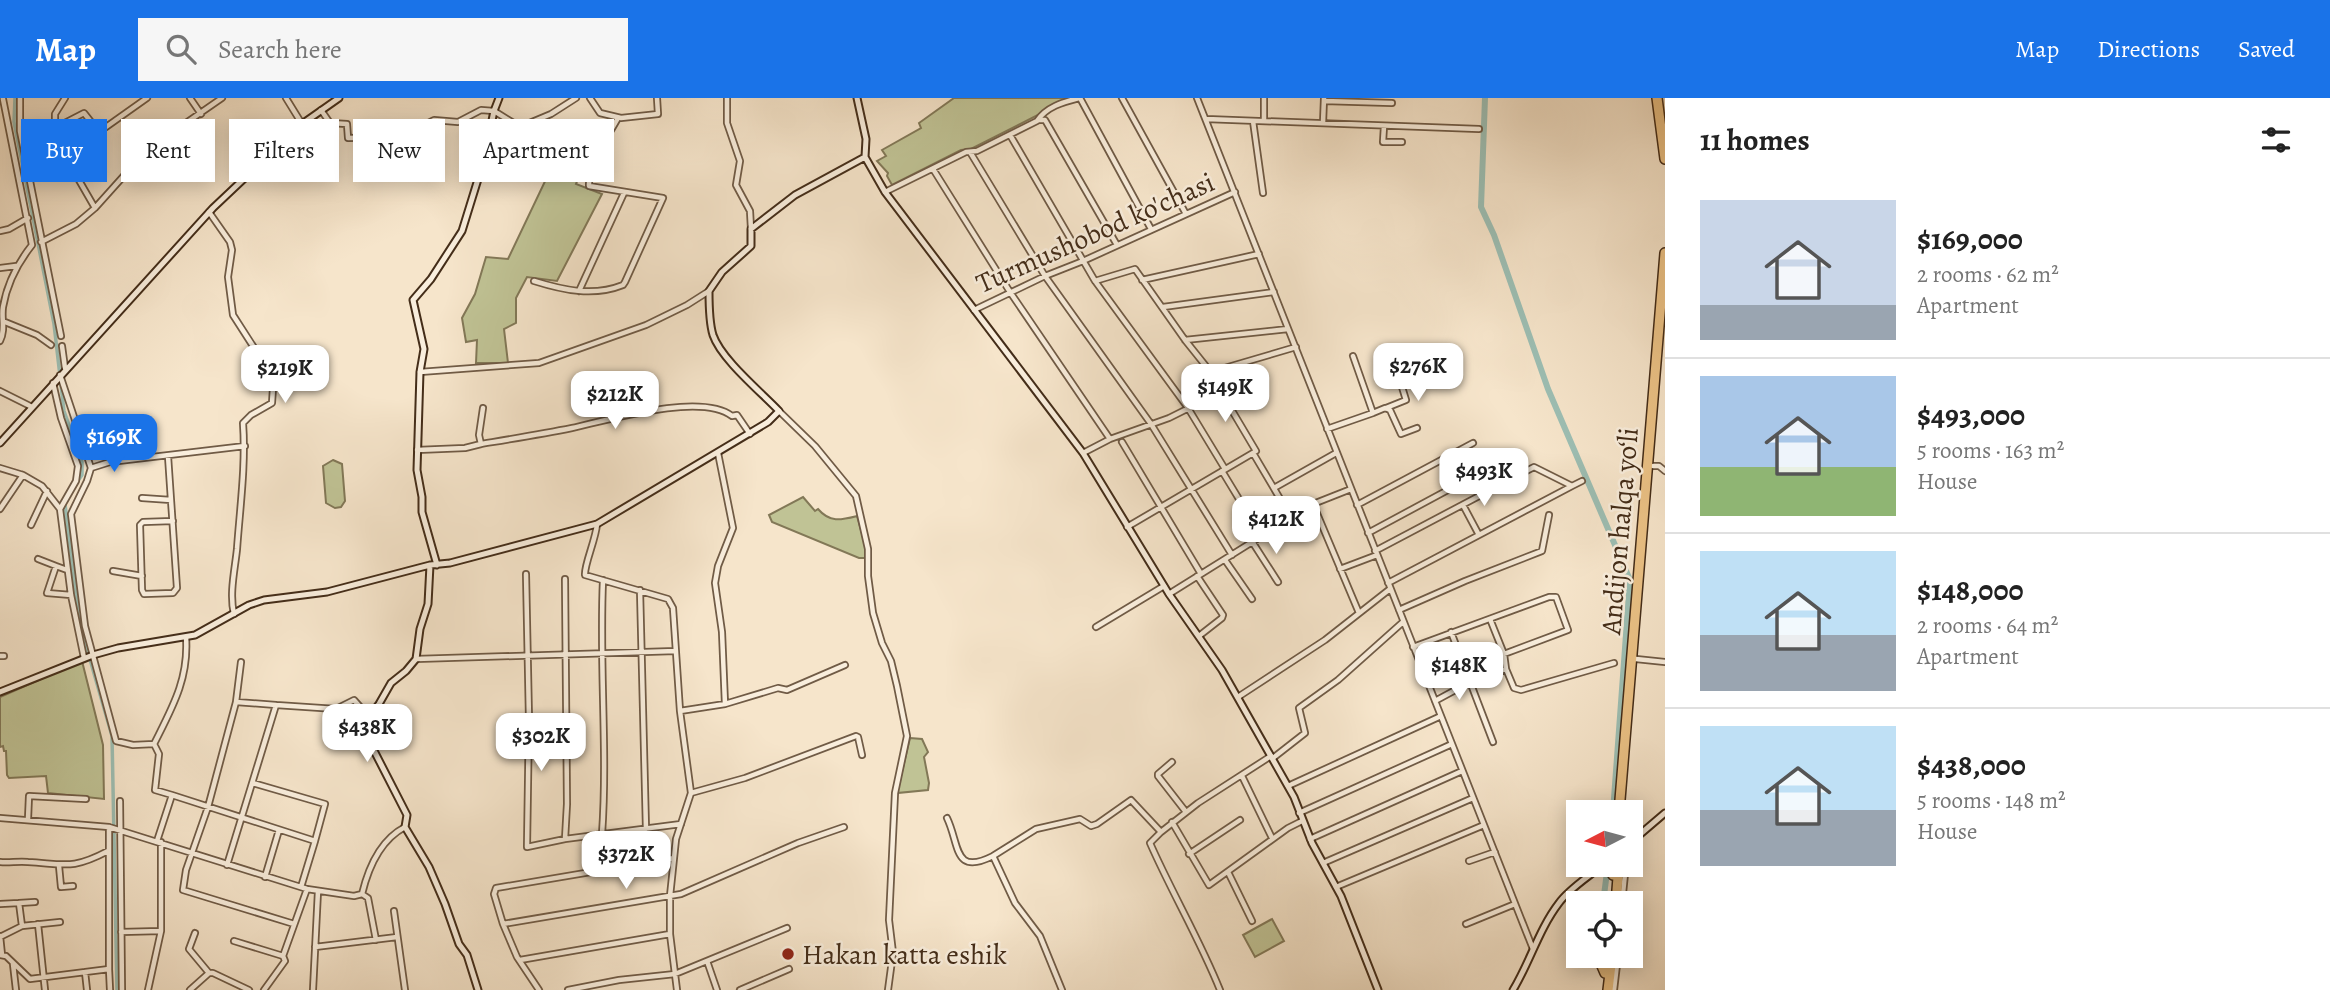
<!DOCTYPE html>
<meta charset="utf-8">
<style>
:root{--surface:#fff;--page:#f6f6f6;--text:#222;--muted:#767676;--line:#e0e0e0;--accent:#1a73e8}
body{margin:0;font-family:Alegreya,serif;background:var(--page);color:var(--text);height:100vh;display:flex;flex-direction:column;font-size:26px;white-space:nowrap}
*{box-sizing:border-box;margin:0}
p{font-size:23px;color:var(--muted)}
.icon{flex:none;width:38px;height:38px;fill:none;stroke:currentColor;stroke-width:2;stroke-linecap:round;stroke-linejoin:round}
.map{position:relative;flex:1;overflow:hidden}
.details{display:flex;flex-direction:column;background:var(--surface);width:665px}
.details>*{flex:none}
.guide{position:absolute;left:21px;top:21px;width:665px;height:63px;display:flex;gap:14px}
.needle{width:46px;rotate:264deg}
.buttons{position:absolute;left:1566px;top:702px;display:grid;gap:14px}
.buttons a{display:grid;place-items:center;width:77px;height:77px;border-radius:0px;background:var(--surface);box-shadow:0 4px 18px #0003;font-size:35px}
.price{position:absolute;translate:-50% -60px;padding:0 16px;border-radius:14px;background:#fff;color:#222;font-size:23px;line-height:46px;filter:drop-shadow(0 2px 4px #0008)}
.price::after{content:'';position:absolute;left:50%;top:42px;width:21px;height:16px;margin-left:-10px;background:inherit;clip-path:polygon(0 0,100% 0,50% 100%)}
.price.active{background:var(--accent);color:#fff}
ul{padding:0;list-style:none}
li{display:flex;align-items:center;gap:21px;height:175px;padding:0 35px}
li+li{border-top:2px solid var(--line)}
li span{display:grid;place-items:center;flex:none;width:196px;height:140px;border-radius:0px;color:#555}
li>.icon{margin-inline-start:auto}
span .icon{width:84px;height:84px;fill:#fffc;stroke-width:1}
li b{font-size:30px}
h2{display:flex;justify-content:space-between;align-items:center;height:84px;padding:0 35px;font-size:30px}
.pill{padding:0 24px;border-radius:0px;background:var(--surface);box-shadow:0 4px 18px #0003;font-size:24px;line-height:63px}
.pill.active{background:var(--accent);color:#fff}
header{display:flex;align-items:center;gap:42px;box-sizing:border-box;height:98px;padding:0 35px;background:var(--accent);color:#fff}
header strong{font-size:33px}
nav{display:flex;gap:38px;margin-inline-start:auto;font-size:24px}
.search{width:490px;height:63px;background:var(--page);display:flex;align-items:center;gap:18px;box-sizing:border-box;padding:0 24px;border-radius:0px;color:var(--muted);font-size:26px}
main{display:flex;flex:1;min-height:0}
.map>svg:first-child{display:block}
.green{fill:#c0c395;stroke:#827857;stroke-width:2}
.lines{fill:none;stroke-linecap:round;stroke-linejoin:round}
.canal{stroke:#9dbfb4;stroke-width:3.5}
.river{stroke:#9dbfb4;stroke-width:6}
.street-casing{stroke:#705b46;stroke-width:8}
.secondary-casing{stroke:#442d19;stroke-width:9}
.highway-casing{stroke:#442d19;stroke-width:12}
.street{stroke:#f9eedd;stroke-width:4.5}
.secondary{stroke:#f9eedd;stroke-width:5}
.highway{stroke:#ebc286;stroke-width:9}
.poi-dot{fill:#8f2418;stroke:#f9eedd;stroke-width:2.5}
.labels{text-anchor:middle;stroke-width:5;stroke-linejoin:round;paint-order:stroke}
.street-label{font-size:28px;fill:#442d19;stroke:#f9eedd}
.poi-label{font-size:28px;fill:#442d19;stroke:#f9eedd;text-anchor:start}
</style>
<header>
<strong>Map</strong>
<div class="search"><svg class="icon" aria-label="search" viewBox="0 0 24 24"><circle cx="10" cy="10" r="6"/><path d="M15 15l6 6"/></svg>Search here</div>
<nav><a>Map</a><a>Directions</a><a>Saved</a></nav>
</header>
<main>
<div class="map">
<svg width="1665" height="892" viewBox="0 0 1665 892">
<rect width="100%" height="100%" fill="#f6e5cb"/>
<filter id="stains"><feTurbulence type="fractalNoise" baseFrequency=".00286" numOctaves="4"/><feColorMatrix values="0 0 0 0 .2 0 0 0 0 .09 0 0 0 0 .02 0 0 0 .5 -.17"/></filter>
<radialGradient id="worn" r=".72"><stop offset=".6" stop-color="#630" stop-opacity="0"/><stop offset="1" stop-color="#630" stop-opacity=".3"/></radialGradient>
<path class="green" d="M954 0H1071L971 51 961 52 892 87 887 78 888 75 877 63 886 58 882 52 921 30 919 25Z
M580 76 576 86 602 96 557 183 527 179 516 200V225L504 231 508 265H476L477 242 466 244 462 220 475 196 486 159 508 161 548 77Z
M333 362 342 366 345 403 341 409 335 410 326 405 323 368Z
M803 399 815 413 818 411C830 425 841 422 857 418L866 450V460H859L772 424 769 417Z
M82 563 103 647 104 701 48 695 46 678 9 680 7 677 6 653H4L3 648 0 649V599Z
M910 640 922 641 928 654 924 659 929 685 928 692 897 695Z
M1272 821 1284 843 1255 859 1243 837Z"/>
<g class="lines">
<path class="canal" d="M15 0 14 24 54 226 64 313 82 364V377L77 384
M65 406 79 523 112 638 117 892"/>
<path class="river" d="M1485 0 1481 109 1494 137 1548 291 1630 482 1613 714
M1603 805 1607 774"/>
<g class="street-casing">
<path id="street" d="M20 0V33L61 238
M65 0 55 16V30L84 15 99 34 147 0
M190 0 201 16
M286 0 302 26
M590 0 600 15 621 20 658 16 657 0
M727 0V25L740 63 736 87 750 113 751 131
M1080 0 1151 131
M1122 0 1186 116
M1197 0 1533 851
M1264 0V23
M1324 3 1392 5
M321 12 330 25 347 26 348 40 401 39 434 22 458 24 481 12 494 13 520 29 551 16 576 0
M1206 21 1479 31
M1038 22H1045L1117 147
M1253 23 1263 95
M1323 25 1324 0
M1384 28 1383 44H1402
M55 30 65 58 95 110
M1010 37 1095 183 1188 310 1225 371
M970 54 1045 178 1151 326 1232 457
M933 71 1010 194 1110 341
M885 94 966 54 977 53 1037 23C1046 9 1063 4 1079 0
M209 114 230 144 232 152 228 179 233 217 269 273 273 290 272 305 251 317 243 325C246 367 240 409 237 451 235 471 229 496 234 516
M0 133 9 131 28 120
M41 144 76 126 95 110 147 52 222 0
M0 170 16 168
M1142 182 1259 156
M534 183C563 192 593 199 623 187L625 184 663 100 589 88C588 66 607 40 618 20
M579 193 624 95
M1163 209 1274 194
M974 212 1045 178 1083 163 1235 94
M5 224 37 237 51 247
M1185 242 1288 231
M0 243C6 231 1 221 3 209 7 185 17 166 32 147L3 1
M62 248 65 270
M420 274 539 265 646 227 687 207 709 193
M1211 274 1296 249
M60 277 91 370 110 364 245 348
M53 285 61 320 78 368 76 383 60 411
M0 293 32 309
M1221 294 1256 353 1253 355 1292 421
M1386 310 1406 302 1398 276
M779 313 815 348 856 398 868 451V478L873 515 882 545 891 563 897 588 907 638 895 695 889 822 893 855 888 892
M1373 315 1385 310 1390 312 1401 336 1417 330
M1327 331 1373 315 1353 258
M1122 344 1201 476
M481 346C511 341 542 336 572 330 608 322 701 294 732 318L737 317 750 336
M417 352 465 350 481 346 479 337 483 310
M1083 355 1110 341 1169 320 1225 292 1185 242 1135 171 1095 183
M168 358 177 490 173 495 144 496 142 492 140 427 143 424 173 423
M1653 368H1659L1665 373
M0 370 23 377
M91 370 87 383 71 416 85 528 116 643 133 647 154 646C172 610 189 581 186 539
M1222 373 1262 439
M1274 390 1336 355
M142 400 171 402
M1313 406 1359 515
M1357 407 1473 345
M1463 407 1479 437
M0 411 23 377 42 388 60 411 71 497 84 560
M597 426C596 441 584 467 585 477L668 501 673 510 680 613 691 695 676 741 670 798V836L677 892
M31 427 47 393
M1127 429 1253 355
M1368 435 1498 365
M1253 445 1278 484
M1375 453 1534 369 1572 388 1582 383
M38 461 56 468
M1225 462 1252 501
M1340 471 1377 457
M67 472 56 468 47 495 71 497
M113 473 142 478
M526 476 529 621 527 749 565 741 681 726
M1197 478 1223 517 1222 520 1199 538
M1388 485 1572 388
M640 492 646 731
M1169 496 1313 406 1351 391
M1399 512 1465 483 1542 453 1549 417
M1490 521 1504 556 1506 571
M1096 529 1164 488
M1451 534 1493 644
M1413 549 1549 499H1556L1568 532 1504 556
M0 558H4
M416 561 676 553
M1636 561 1665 564
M1238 599 1325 542 1390 491
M1435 603 1472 583 1506 571 1514 590 1521 592 1614 565
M236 604 241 564
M725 606 778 590 787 592 845 567
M276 607 236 604 208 709 186 772 183 792 294 826
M680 613 725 606 722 534 715 485 718 468 733 430 718 355
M154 646 159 656 155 692 172 697
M1273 660 1305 635 1299 610 1338 582 1403 524
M1172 664 1158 676V678L1186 714
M1242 678 1272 740
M253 685 325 706 315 743
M1288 688 1441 618
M691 695 745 680 856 638 858 639 862 657
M120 703 122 892
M1299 715 1452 646
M0 720 109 729 307 791 354 798 362 796C368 771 380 742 405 729
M947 720C960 747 953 778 993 758L1015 805 1040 838 1062 892
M28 721 29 698 86 701
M1172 724 1209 787 1288 730 1302 723
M109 729V871
M1161 734 1150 745C1172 795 1200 842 1220 892
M602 736C608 652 599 567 603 482
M565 741 567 706 565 481
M1310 741 1462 673
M157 743 172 697 315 743 301 789
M1189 756 1240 722
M993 758 1036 731 1080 721 1091 728 1097 726 1131 702 1161 734 1198 705 1271 658
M1469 763 1495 754
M0 764C9 765 18 763 28 764 65 766 72 772 108 753
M1323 765 1473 700
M227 767 276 607 336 611 354 602 369 619
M59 768 61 789 73 788
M1228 774 1252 823
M265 779 279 732
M1336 789 1484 727
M362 796 368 800 376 842
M1622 805 1626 766
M0 806 19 805
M394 813 405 892
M38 826 45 892
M503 826 494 796 496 790 674 760
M1466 826 1515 806
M22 828 19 805 35 804
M121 834 161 833
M195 835 189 851 209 875
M0 838 2 857
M0 839 22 828 60 824
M234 843 283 858
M315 849 397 839
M0 857 6 858 30 881 109 871 110 892
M520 862 670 836
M707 863 717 892
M13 866 16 892
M85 874 87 892
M148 892 161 833V744
M190 892 209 875H213L249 892
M264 892 285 863 283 858 307 791
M313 892 318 793
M539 892 517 859 503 826 681 796 798 745 844 729
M568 892 619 882 675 876 787 830
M740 892 789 871
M1614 892 1618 858"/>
</g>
<g class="secondary-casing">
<path id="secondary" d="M857 0 866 41 865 59 885 94 1083 355 1169 496 1222 572 1294 699 1312 745 1341 798 1378 892
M0 345 213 110 302 26 339 0
M437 467 422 414V399L417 372 420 274 424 251 413 202 431 181 462 133 483 65 494 13 499 0
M0 594 93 557 118 550 195 537 249 507 264 502 327 494 430 467
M1631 744 1665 715
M478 892 467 857 459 846 445 806 429 769 405 729 407 717 368 641 363 626 379 606 391 585 406 573 416 561 420 531 428 506 430 467 450 465 597 426 768 324 779 313C761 294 721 261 713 237 709 224 709 207 709 193L722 174 751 148V131L795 97 865 59
M1513 892C1530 864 1539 831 1559 805 1569 791 1587 780 1600 769"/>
</g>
<g class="highway-casing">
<path id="highway" d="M1657 0 1665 61
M1619 714 1665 155
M1631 742 1632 743
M1599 769 1610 771 1613 777
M1616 805 1619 766
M1602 858V868L1605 875
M1608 892 1612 858"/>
</g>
<use href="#street" class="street"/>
<use href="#secondary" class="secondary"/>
<use href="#highway" class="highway"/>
</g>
<circle class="poi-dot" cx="788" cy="856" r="7"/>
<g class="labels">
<g class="street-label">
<text transform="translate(1095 134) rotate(-24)" y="10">Turmushobod ko'chasi</text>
<text transform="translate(1619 433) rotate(-85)" y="10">Andijon halqa yo‘li</text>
</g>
<g class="poi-label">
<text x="802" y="866">Hakan katta eshik</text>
</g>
</g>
<rect width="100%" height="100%" filter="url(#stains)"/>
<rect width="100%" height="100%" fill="url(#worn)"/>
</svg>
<div class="buttons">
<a><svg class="needle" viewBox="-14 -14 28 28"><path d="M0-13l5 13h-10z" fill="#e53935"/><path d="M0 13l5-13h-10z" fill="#767676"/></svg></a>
<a><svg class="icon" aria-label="locate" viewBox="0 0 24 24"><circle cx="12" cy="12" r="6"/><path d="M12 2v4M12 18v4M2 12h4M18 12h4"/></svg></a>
</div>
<b class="price" style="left:1418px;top:305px">$276K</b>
<b class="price" style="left:285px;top:307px">$219K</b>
<b class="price" style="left:1225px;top:326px">$149K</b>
<b class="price" style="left:615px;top:333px">$212K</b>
<b class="price active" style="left:114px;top:376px">$169K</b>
<b class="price" style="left:1484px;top:410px">$493K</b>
<b class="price" style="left:1276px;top:458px">$412K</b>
<b class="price" style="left:1459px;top:604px">$148K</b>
<b class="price" style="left:367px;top:666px">$438K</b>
<b class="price" style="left:541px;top:675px">$302K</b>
<b class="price" style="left:626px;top:793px">$372K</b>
<div class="guide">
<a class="pill active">Buy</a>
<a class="pill">Rent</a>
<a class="pill">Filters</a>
<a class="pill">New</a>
<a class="pill">Apartment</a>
</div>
</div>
<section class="details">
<h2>11 homes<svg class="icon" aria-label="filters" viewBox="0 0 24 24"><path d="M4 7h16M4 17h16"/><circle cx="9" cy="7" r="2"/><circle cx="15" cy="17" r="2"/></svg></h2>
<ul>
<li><span style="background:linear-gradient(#c9d6e8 75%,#9aa5b1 0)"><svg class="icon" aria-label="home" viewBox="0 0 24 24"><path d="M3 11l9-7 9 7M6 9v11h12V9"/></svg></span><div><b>$169,000</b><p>2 rooms · 62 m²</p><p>Apartment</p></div></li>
<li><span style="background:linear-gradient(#a9c7e8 65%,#8fb573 0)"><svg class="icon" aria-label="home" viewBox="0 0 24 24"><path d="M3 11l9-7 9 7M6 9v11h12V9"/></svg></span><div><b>$493,000</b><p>5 rooms · 163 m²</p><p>House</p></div></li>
<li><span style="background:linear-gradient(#bfe0f5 60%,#9aa5b1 0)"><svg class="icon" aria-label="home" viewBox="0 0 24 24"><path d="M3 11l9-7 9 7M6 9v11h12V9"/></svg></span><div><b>$148,000</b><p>2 rooms · 64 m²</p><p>Apartment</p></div></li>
<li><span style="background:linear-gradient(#bfe0f5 60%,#9aa5b1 0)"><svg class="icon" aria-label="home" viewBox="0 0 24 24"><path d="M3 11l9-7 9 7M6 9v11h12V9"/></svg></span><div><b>$438,000</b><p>5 rooms · 148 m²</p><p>House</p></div></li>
</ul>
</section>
</main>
